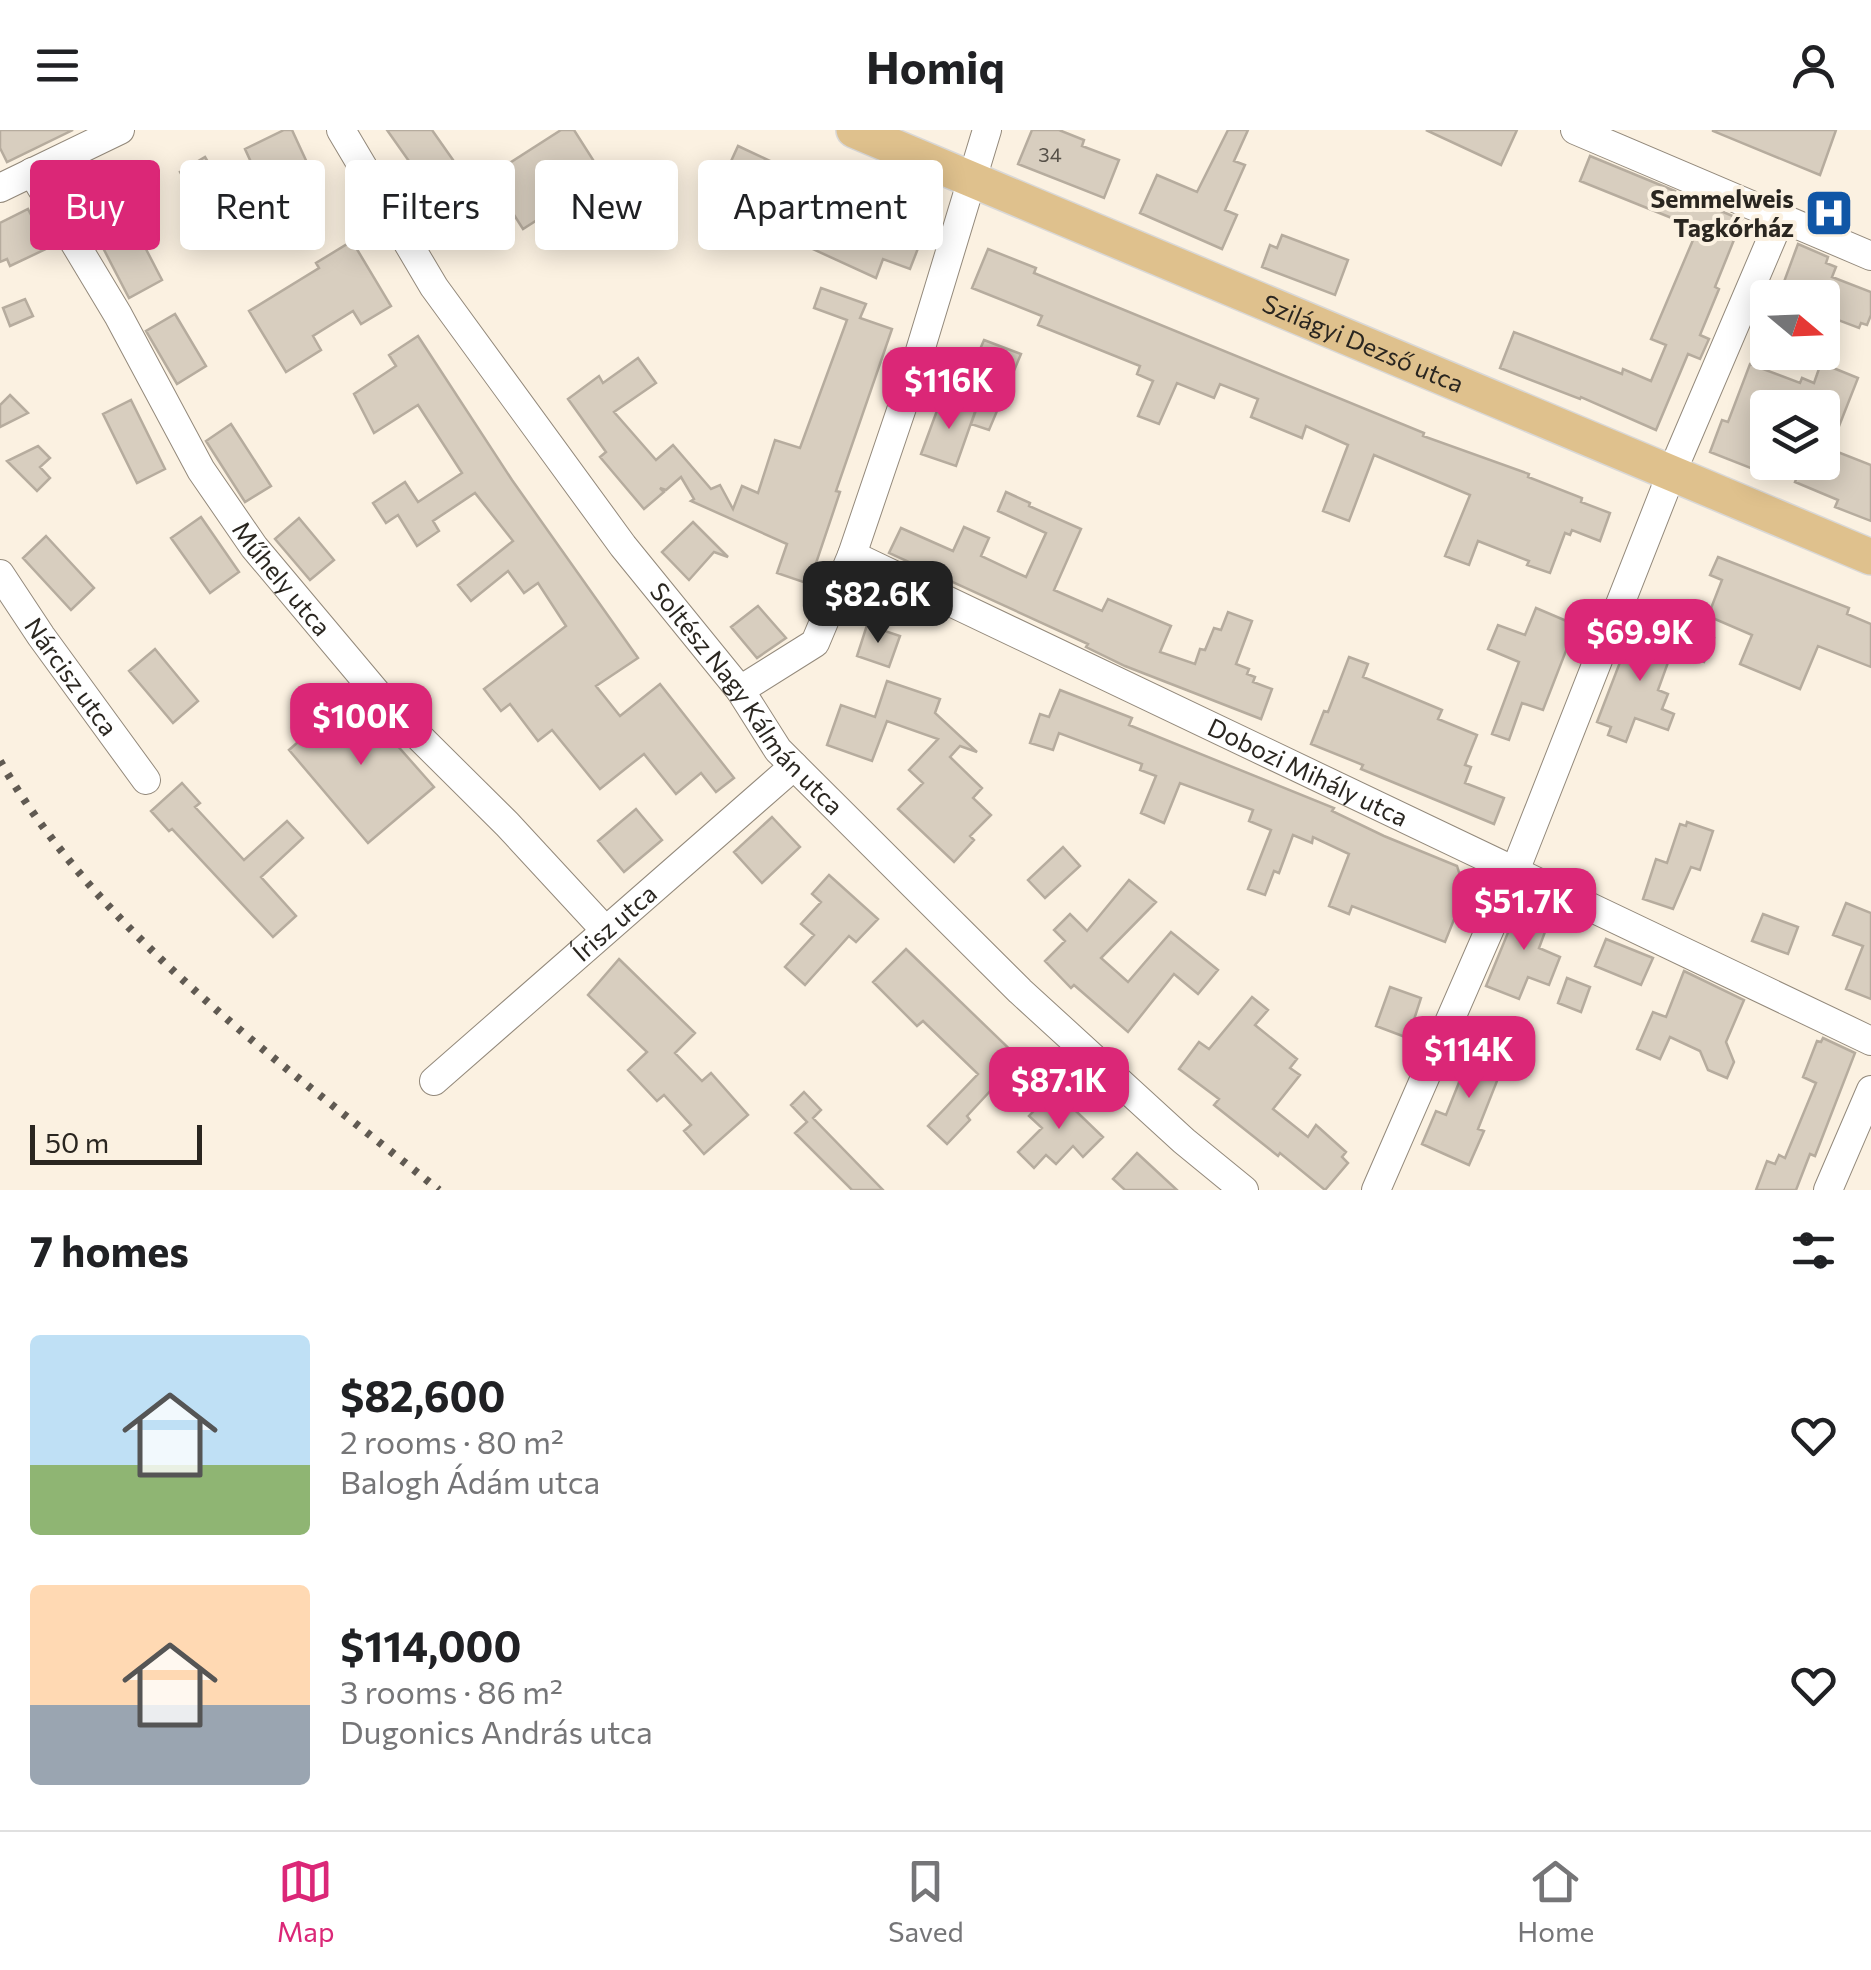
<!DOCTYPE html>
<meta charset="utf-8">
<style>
:root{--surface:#fff;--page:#f2f2f2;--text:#202124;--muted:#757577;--line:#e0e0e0;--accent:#db2777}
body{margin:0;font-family:Commissioner,sans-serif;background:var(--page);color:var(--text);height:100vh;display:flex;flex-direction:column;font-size:38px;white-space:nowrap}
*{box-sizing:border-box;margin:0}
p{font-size:32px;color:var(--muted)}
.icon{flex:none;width:55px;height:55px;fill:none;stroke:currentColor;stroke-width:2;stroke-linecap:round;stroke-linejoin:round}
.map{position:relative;height:1060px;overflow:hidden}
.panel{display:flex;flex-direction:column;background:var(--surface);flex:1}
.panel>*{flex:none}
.banner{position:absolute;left:30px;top:30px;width:1000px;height:90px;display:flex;gap:20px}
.needle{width:65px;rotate:109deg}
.tools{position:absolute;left:1750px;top:150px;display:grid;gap:20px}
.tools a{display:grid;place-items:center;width:90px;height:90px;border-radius:10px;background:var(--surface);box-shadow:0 5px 25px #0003;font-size:50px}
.scale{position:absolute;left:30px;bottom:25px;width:172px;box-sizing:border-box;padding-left:10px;border:5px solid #2a2620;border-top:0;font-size:28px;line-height:35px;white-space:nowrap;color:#2a2620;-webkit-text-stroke:8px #fbf1e1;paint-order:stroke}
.price{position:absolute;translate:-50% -85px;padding:0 22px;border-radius:20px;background:var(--accent);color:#fff;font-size:32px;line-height:65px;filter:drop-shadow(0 2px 5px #0008)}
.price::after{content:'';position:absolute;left:50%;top:60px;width:30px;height:22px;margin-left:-15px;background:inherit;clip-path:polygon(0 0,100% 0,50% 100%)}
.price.selected{background:#222;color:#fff}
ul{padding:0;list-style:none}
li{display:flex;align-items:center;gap:30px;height:250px;padding:0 30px}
li span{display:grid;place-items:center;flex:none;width:280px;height:200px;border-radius:10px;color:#555}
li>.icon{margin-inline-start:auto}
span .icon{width:120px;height:120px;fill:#fffc;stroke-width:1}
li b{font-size:42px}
h2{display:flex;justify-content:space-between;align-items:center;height:120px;padding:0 30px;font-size:42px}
.pill{padding:0 35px;border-radius:10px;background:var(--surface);box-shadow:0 5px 25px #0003;font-size:35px;line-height:90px}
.pill.selected{background:var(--accent);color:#fff}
header{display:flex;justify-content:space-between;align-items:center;height:130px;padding:0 30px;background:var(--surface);font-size:45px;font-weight:700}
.tabs{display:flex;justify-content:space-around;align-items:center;height:140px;border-top:2px solid var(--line);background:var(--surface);font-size:28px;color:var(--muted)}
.tabs a{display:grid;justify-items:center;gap:5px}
.tabs .selected{color:var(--accent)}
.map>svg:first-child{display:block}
.building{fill:#d8cebf;stroke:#b6ac9e;stroke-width:2.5}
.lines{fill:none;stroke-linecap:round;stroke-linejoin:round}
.minor-casing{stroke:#93897b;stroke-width:30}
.major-casing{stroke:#d9d8d7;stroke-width:38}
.minor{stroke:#fff;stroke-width:28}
.major{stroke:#dfc18d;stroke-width:35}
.rail{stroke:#605a52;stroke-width:8;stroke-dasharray:5 10;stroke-linecap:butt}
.labels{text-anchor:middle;stroke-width:8;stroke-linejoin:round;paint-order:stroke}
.number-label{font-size:20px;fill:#565048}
.poi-label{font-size:25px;font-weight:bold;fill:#2a2620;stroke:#fbf1e1;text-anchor:end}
.street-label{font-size:25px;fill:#2a2620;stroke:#fbf1e1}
</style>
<header><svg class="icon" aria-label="menu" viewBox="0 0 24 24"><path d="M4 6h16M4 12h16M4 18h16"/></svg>Homiq<svg class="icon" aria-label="person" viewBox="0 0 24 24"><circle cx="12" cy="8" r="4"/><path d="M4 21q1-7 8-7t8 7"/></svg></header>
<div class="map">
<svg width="1871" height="1060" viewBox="0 0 1871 1060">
<rect width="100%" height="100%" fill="#fbf1e1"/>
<path class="building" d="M0 0H73L7 32 0 18Z
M284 0H292L321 63 286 80 282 70 246 88 225 42 250 30 245 19Z
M387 0H432L472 57 561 0H574L604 47 523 99 509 77 464 109Z
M1032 0H1059L1084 10 1082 16 1119 30 1104 68 1018 34Z
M1228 0H1248L1234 31 1245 35 1225 80 1237 85 1222 119 1140 83 1157 45 1197 62Z
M1426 0H1517L1501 35Z
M1836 0 1820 45 1713 1V0Z
M738 16 834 61 830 70 881 93 886 80 927 95 910 139 883 129 876 148 804 115 808 108 790 100 797 83 723 49Z
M1590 26 1675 61 1673 66 1706 80 1707 75 1742 90 1715 157 1719 159 1700 205 1709 209 1700 229 1688 224 1656 300 1581 267 1580 269 1500 238 1514 202 1622 244 1623 239 1651 251 1666 215 1651 209 1693 110 1689 108 1694 97 1580 51Z
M205 27 215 44 189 58 180 42Z
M28 79 48 118 10 136 7 129 0 132V93Z
M134 96 162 150 129 168 101 114Z
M1282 105 1348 130 1335 165 1262 137 1270 115 1277 118Z
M352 111 391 176 361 194 353 181 313 206 321 220 286 242 249 181 319 138 316 133Z
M1798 114 1828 127 1826 133 1836 137 1832 147 1871 162V185L1867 195 1861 193 1859 198 1822 184V168H1778Z
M988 119 1036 138 1034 143 1424 303 1423 306 1529 344 1528 347 1582 368 1581 372 1610 383 1600 411 1572 400 1570 405 1565 403 1550 443 1527 435 1529 431 1478 411 1469 435 1445 426 1470 365 1374 325 1349 391 1323 381 1348 315 1306 296 1302 308 1251 287 1258 269 1220 254 1214 268 1177 253 1159 294 1138 286 1153 251 1137 244 1140 236 1038 195 1042 186 972 158Z
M821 158 866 174 860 188 892 199 836 361 840 362 809 454 777 443 787 414 691 371 694 369 681 347 666 360 660 358 664 362 644 379 600 327 606 322 568 269 599 246 603 253 638 228 656 253 614 282 656 330 673 315 711 359 720 355 733 379 742 356 758 363 775 310 800 318 847 190 814 178Z
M25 169 33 186 10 196 3 178Z
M175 184 206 236 177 254 146 201Z
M418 206 512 350 638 528 596 556 620 586 660 554 734 648 716 662 701 643 676 664 644 624 600 659 552 600 538 611 510 574 501 581 484 559 566 496 538 453 524 463 508 441 471 471 458 455 513 411 475 363 433 391 439 401 417 416 398 385 386 393 373 373 405 352 418 372 462 343 418 275 374 303 354 264 396 236 389 225Z
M984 210 1021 224 989 300 971 294 988 247 971 240Z
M1821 233 1858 248 1830 319 1871 335V391L1835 377 1838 370 1795 352 1803 332H1822V278H1768V303L1753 339 1710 322 1722 290 1728 292 1750 234 1800 253 1802 248 1814 253Z
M10 265 28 283 0 297V275Z
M942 267 976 279 956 336 921 324Z
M131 270 165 339 137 353 103 284Z
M231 294 271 356 245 372 206 311Z
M38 316 50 328 40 337 50 348 37 361 7 331Z
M1006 362 1030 373 1029 376 1081 399 1054 460 1102 481 1108 469 1171 496 1160 522 1195 534 1200 519 1205 520 1214 498 1221 500 1228 482 1252 491 1236 534 1249 539 1247 544 1255 547 1253 552 1272 559 1261 589 1125 536 1086 517 1088 514 889 423 901 398 953 421 964 397 989 408 981 426 1026 447 1046 403 998 381Z
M201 387 239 442 210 463 171 408Z
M299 388 334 430 310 450 275 409Z
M693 392 728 427 714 422 689 450 662 422Z
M46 406 94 458 71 480 23 428Z
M1718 427 1849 478 1847 484 1871 494V537L1818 516 1800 559 1740 534 1752 505 1708 486 1722 450 1710 445Z
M758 476 786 508 757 528 731 497Z
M1536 478 1576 495 1543 580 1522 573 1509 610 1492 604 1519 532 1488 519 1498 495 1525 505Z
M1642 492 1678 505 1658 560 1668 564 1662 579 1674 584 1668 600 1635 588 1626 612 1608 605 1611 597 1597 592 1622 527 1628 529Z
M867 495 900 506 889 537 857 526Z
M1693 500 1714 508 1704 532 1684 524Z
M155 519 198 571 173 593 129 541Z
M1349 527 1368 534 1363 547 1442 580 1438 589 1477 605 1465 635 1471 637 1465 653 1504 668 1494 694 1361 639 1363 635 1311 614 1324 581 1328 582Z
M887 551 940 569 935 583 977 622 960 616 950 627 982 658 973 668 991 685 970 706 974 710 954 732 898 679 923 653 909 640 938 609 887 591 872 631 827 615 841 575 875 587Z
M1060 560 1132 588 1129 595 1334 678 1332 681 1384 706 1457 736 1465 762 1445 812 1352 776 1349 784 1329 776 1349 724 1313 707 1312 713 1293 705 1279 743 1274 741 1265 765 1248 759 1271 700 1249 691 1253 680 1180 653 1164 693 1141 683 1156 646 1140 640 1142 634 1059 603 1053 620 1030 613 1040 584 1049 587Z
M349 561 434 657 368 713 289 620 330 584 327 581Z
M182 653 200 673 195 677 244 730 287 691 303 708 261 747 296 786 273 807 172 699 169 701 151 681Z
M636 679 662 710 624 742 598 711Z
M772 687 800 717 762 753 734 722Z
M1687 692 1713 701 1700 740 1691 737 1673 779 1643 769 1656 729 1667 733 1680 694 1686 696Z
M1063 717 1080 736 1045 768 1028 750Z
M829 745 878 789 856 812 849 806 805 855 785 837 814 805 801 794 821 772 812 764Z
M1129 750 1156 772 1101 828 1128 852 1171 802 1218 840 1198 864 1174 844 1128 902 1074 855 1071 858 1045 831 1065 811 1054 800 1070 784 1087 801Z
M1521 771 1552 783 1539 818 1560 827 1549 855 1528 847 1519 869 1486 856Z
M1846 773 1871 783V869L1846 859 1863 816 1833 805Z
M1763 784 1798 797 1788 824 1752 811Z
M1606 809 1653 828 1641 855 1595 836Z
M906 819 1027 936 1000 965 993 958 967 986 970 990 947 1014 928 996 978 944 923 891 917 896 873 852Z
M619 829 695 903 675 923 702 951 711 943 748 985 704 1024 684 1001 691 995 664 965 657 971 628 940 647 922 588 865Z
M1684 841 1744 870 1726 912 1734 932 1727 948 1708 940 1700 921 1670 907 1660 929 1637 919 1653 882 1666 887Z
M1567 848 1590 857 1581 882 1558 873Z
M1390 857 1421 868 1408 908 1376 896Z
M1252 867 1268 880 1255 895 1297 929 1290 938 1300 945 1273 979 1308 1007 1316 995 1346 1022 1342 1027 1348 1033 1325 1060 1280 1023 1278 1026 1214 975 1219 969 1179 939 1199 912 1209 919Z
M1480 900 1512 913 1478 999 1484 1001 1469 1035 1422 1014 1436 981 1446 985Z
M1823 908 1855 923 1815 1026 1810 1024 1796 1060H1756L1767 1031 1775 1034 1779 1025 1785 1028 1816 953 1803 947 1817 911 1821 912Z
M1054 960 1103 1007 1083 1027 1073 1016 1056 1034 1046 1025 1034 1038 1018 1022 1042 998 1029 986Z
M804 962 821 980 813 988 883 1060H852L795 1003 807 992 791 975Z
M1137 1023 1177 1060H1125L1113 1049Z"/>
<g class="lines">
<g class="minor-casing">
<g id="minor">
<path id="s1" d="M341 0 434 157 623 416 740 560 778 620 1020 861 1184 1011 1244 1060"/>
<path d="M1575 0 1871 126"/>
<path id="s2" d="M32 42 118 185 201 340 254 417 385 573 507 694 605 800"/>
<path d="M0 58 120 0"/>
<path id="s3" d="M852 425 1871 911"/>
<path id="s4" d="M0 444 41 506 146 650"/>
<path d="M740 560 815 513 852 425 909 257 987 0"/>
<path id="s5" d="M434 951 794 636"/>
<path d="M1376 1060 1515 741 1672 342 1780 89"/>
<path d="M1828 1060 1871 960"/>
</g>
</g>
<g class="major-casing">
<g id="major">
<path id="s6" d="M854 0 1871 427"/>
</g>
</g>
<use href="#minor" class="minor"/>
<use href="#major" class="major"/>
<path class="rail" d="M0 631C103 809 282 933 439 1060"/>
</g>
<defs>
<g id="hospital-square" transform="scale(2.5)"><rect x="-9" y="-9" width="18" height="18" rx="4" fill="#1056a6" stroke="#fbf1e1"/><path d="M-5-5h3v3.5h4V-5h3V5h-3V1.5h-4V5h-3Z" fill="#fff"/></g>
</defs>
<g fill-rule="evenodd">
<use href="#hospital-square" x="1829" y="83"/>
</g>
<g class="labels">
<g class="number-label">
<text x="1050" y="32">34</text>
</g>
<g class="poi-label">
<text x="1794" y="78">Semmelweis<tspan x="1794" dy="29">Tagkórház</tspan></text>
</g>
<g class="street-label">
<text dy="9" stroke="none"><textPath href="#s6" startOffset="552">Szilágyi Dezső utca</textPath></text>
<text dy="9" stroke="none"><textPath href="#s2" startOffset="478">Műhely utca</textPath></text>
<text dy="9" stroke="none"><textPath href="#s4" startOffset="125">Nárcisz utca</textPath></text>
<text dy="9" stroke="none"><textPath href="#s1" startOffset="700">Soltész Nagy Kálmán utca</textPath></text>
<text dy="9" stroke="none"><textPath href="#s3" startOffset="505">Dobozi Mihály utca</textPath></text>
<text dy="9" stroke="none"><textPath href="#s5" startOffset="240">Írisz utca</textPath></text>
</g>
</g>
</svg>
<div class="tools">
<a><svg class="needle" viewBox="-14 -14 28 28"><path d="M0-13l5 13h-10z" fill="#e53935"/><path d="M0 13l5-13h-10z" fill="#757577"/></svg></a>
<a><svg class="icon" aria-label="layers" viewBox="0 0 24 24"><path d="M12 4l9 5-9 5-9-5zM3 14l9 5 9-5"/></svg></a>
</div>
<div class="scale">50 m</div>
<b class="price" style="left:949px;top:302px">$116K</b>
<b class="price selected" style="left:878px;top:516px">$82.6K</b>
<b class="price" style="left:1640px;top:554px">$69.9K</b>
<b class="price" style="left:361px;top:638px">$100K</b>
<b class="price" style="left:1524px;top:823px">$51.7K</b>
<b class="price" style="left:1469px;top:971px">$114K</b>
<b class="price" style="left:1059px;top:1002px">$87.1K</b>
<div class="banner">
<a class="pill selected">Buy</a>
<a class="pill">Rent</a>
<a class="pill">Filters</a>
<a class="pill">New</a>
<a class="pill">Apartment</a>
</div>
</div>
<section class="panel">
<h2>7 homes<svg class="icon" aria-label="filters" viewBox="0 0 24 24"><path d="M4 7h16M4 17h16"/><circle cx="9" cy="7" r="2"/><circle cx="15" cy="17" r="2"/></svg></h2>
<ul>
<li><span style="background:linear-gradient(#bfe0f5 65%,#8fb573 0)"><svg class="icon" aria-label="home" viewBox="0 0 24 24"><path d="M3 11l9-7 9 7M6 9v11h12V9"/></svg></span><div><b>$82,600</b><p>2 rooms · 80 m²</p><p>Balogh Ádám utca</p></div><svg class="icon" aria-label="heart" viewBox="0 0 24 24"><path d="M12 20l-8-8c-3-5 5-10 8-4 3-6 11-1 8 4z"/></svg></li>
<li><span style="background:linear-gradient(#ffd9b3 60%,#9aa5b1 0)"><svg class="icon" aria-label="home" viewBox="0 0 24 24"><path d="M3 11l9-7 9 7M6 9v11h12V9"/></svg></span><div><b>$114,000</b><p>3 rooms · 86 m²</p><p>Dugonics András utca</p></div><svg class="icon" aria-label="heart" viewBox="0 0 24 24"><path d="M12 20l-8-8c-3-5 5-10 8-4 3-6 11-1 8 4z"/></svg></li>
</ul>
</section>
<nav class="tabs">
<a class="selected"><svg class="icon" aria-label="map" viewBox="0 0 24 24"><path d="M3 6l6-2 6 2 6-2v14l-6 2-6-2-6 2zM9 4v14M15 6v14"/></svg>Map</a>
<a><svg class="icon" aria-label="saved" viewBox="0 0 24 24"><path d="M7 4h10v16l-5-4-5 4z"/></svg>Saved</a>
<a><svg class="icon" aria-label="home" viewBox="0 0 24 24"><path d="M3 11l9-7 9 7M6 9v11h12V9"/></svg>Home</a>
</nav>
